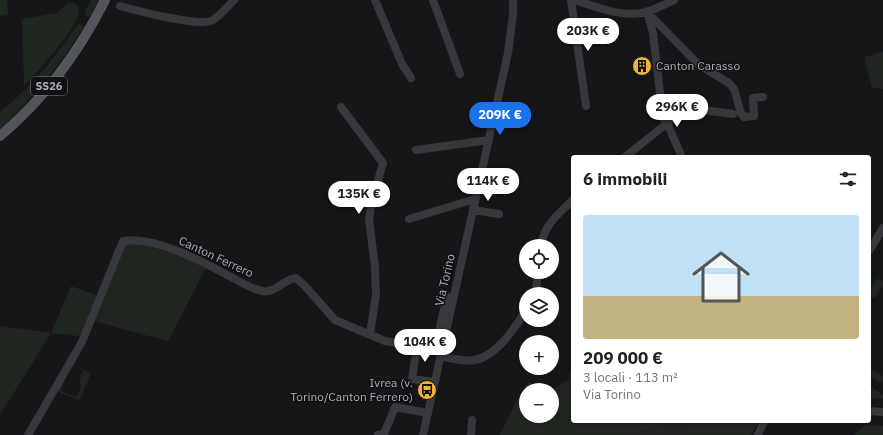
<!DOCTYPE html>
<html lang="it">
<meta charset="utf-8">
<style>
:root{--surface:#fff;--page:#f2f2f2;--text:#202124;--muted:#757577;--accent:#1a73e8}
body{margin:0;font-family:"IBM Plex Sans",sans-serif;background:var(--page);color:var(--text);height:100vh;display:flex;flex-direction:column;font-size:15px;white-space:nowrap}
*{box-sizing:border-box;margin:0}
p{font-size:13px;color:var(--muted)}
.icon{flex:none;width:22px;height:22px;fill:none;stroke:currentColor;stroke-width:2;stroke-linecap:round;stroke-linejoin:round}
.map{position:relative;flex:1;overflow:hidden}
.details{position:absolute;left:571px;top:155px;width:300px;height:268px;display:flex;flex-direction:column;background:var(--surface);border-radius:4px;box-shadow:0 1px 3px #0004}
.details>*{flex:none}
.fabs{position:absolute;left:519px;top:239px;display:grid;gap:8px}
.fabs a{display:grid;place-items:center;width:40px;height:40px;border-radius:50%;background:var(--surface);box-shadow:0 1px 3px #0004;font-size:20px}
.price{position:absolute;translate:-50% -34px;padding:0 9px;border-radius:14px;background:#fff;color:#222;font-size:13px;line-height:26px;filter:drop-shadow(0 1px 2px #0008)}
.price::after{content:'';position:absolute;left:50%;top:24px;width:12px;height:9px;margin-left:-6px;background:inherit;clip-path:polygon(0 0,100% 0,50% 100%)}
.price.on{background:var(--accent);color:#fff}
ul{padding:0;list-style:none}
li{display:grid;align-content:center;gap:8px;height:212px;padding:0 12px}
li span{display:grid;place-items:center;height:124px;border-radius:4px;color:#555}
li>.icon{margin-inline-start:auto}
span .icon{width:72px;height:72px;fill:#fffc;stroke-width:1}
li b{font-size:17px}
h2{display:flex;justify-content:space-between;align-items:center;height:48px;padding:0 12px;font-size:17px}
.map>svg:first-child{display:block}
.built{fill:#222225}
.green{fill:#1e261f}
.lines{fill:none;stroke-linecap:round;stroke-linejoin:round}
.minor{stroke:#37383d;stroke-width:8}
.major{stroke:#53555c;stroke-width:10}
.labels{text-anchor:middle;stroke-width:3;stroke-linejoin:round;paint-order:stroke}
.shield{fill:#111113;stroke:#7b7e86;stroke-width:1}
.shield-label{font-size:11px;font-weight:bold;fill:#a8adb8}
.poi-label{font-size:12px;fill:#a8adb8;stroke:#111113;text-anchor:start}
.street-label{font-size:12px;fill:#a8adb8;stroke:#111113}
</style>
<div class="map">
<svg width="883" height="435" viewBox="0 0 883 435">
<rect width="100%" height="100%" fill="#161618"/>
<path class="built" d="M573 366V421H759L751 435H500L519 396 529 382 538 388 544 390H526V416H552V390L569 379V375L572 370Z"/>
<path class="green" d="M0 0H7L8 15 0 16Z
M91 0H99L89 18 85 15V11Z
M69 2 74 3 79 7C84 23 36 73 24 86L22 19 57 13Z
M79 23 82 24 84 27C60 64 33 99 0 129V112C31 88 56 56 79 23Z
M883 52V89L872 88 864 57Z
M128 242 163 248 207 266 168 341 137 333 95 321 125 244Z
M877 278 883 282V285L875 298 869 295V290Z
M71 286 98 296 81 338 79 336 51 333 0 415V326L51 333Z
M76 367 91 373 80 400 56 391 63 380H65L61 391 77 397 81 386 79 380 83 371Z
M871 369 883 376 882 383 872 377 871 379 869 378V371Z
M529 382 538 388 535 390H526V398L524 401 523 408 526 410V416H552C552 406 550 396 559 391H560L559 396 561 399 566 401 569 399 568 394 572 393V390H573V421H661V429L623 433 621 435H500L519 396Z
M869 385 883 395V399L869 398Z
M691 421H759L751 435H691Z
M866 425 883 426V435H853Z"/>
<g class="lines">
<path class="minor" d="M375 0 402 64 411 78
M433 0 460 74
M571 0 586 106
M575 0C597 7 622 18 645 12 655 10 665 4 674 0
M120 6C138 11 195 26 211 21 217 19 229 5 234 0
M341 107 383 163 372 201 369 219 375 267 376 295 370 334
M416 150 489 140
M625 157 685 109 689 108 733 114
M682 157 667 123 663 118 653 33 647 12 699 65 729 83 734 89 741 113 744 117 754 116 753 98 763 97
M473 210 499 214
M409 219 475 199
M541 246C544 225 558 214 573 200
M869 251 883 228
M534 294 536 290 538 272
M418 341 412 379 435 382
M441 356C449 358 466 362 474 360 496 357 517 326 526 309
M869 411 883 412
M28 435 82 342 123 241C155 236 202 261 229 276 239 281 251 289 262 291 274 294 284 279 296 278L305 286 335 320 385 341 402 344 419 341 433 342 438 335 447 297 453 298
M378 435 384 434 395 407 428 413
M423 435 508 53 513 15V0
M471 435 472 420
M758 435 764 421"/>
<path class="major" d="M0 136C45 98 79 52 105 0"/>
</g>
<defs>
<g id="building-disc" transform="scale(1)"><circle r="9.5" fill="#f2b134" stroke="#111113"/><path d="M-4-6H4V6H1V3H-1V6H-4ZM-2.5-4.3h1.7v1.8h-1.7ZM.8-4.3h1.7v1.8H.8ZM-2.5-1h1.7V.8h-1.7ZM.8-1h1.7V.8H.8Z" fill="#111"/></g>
<g id="bus-disc" transform="scale(1)"><circle r="9.5" fill="#f2b134" stroke="#111113"/><path d="M-5-6H5V4H4V6H2V4H-2V6H-4V4H-5ZM-3.5-4V0h7V-4ZM-3.5 1.2v1.5H-2V1.2ZM2 1.2v1.5H3.5V1.2Z" fill="#111"/></g>
</defs>
<g fill-rule="evenodd">
<use href="#building-disc" x="642" y="66"/>
<use href="#bus-disc" x="427" y="390"/>
</g>
<g class="labels">
<rect class="shield" x="31" y="77" width="36" height="18" rx="3"/>
<g class="shield-label">
<text x="49" y="90">SS26</text>
</g>
<g class="poi-label">
<text x="656" y="70">Canton Carasso</text>
<text x="413" y="387" text-anchor="end">Ivrea (v.<tspan x="413" dy="14">Torino/Canton Ferrero)</tspan></text>
</g>
<g class="street-label">
<text transform="translate(216 257) rotate(25)" y="4">Canton Ferrero</text>
<text transform="translate(445 280) rotate(-77)" y="4">Via Torino</text>
</g>
</g>
</svg>
<div class="fabs">
<a><svg class="icon" aria-label="locate" viewBox="0 0 24 24"><circle cx="12" cy="12" r="6"/><path d="M12 2v4M12 18v4M2 12h4M18 12h4"/></svg></a>
<a><svg class="icon" aria-label="layers" viewBox="0 0 24 24"><path d="M12 4l9 5-9 5-9-5zM3 14l9 5 9-5"/></svg></a>
<a>+</a>
<a>−</a>
</div>
<b class="price" style="left:588px;top:52px">203K €</b>
<b class="price" style="left:677px;top:128px">296K €</b>
<b class="price on" style="left:500px;top:136px">209K €</b>
<b class="price" style="left:488px;top:202px">114K €</b>
<b class="price" style="left:359px;top:215px">135K €</b>
<b class="price" style="left:425px;top:363px">104K €</b>
<section class="details">
<h2>6 immobili<svg class="icon" aria-label="filters" viewBox="0 0 24 24"><path d="M4 7h16M4 17h16"/><circle cx="9" cy="7" r="2"/><circle cx="15" cy="17" r="2"/></svg></h2>
<ul>
<li><span style="background:linear-gradient(#bfe0f5 65%,#c2b280 0)"><svg class="icon" aria-label="home" viewBox="0 0 24 24"><path d="M3 11l9-7 9 7M6 9v11h12V9"/></svg></span><div><b>209 000 €</b><p>3 locali · 113 m²</p><p>Via Torino</p></div></li>
</ul>
</section>
</div>
